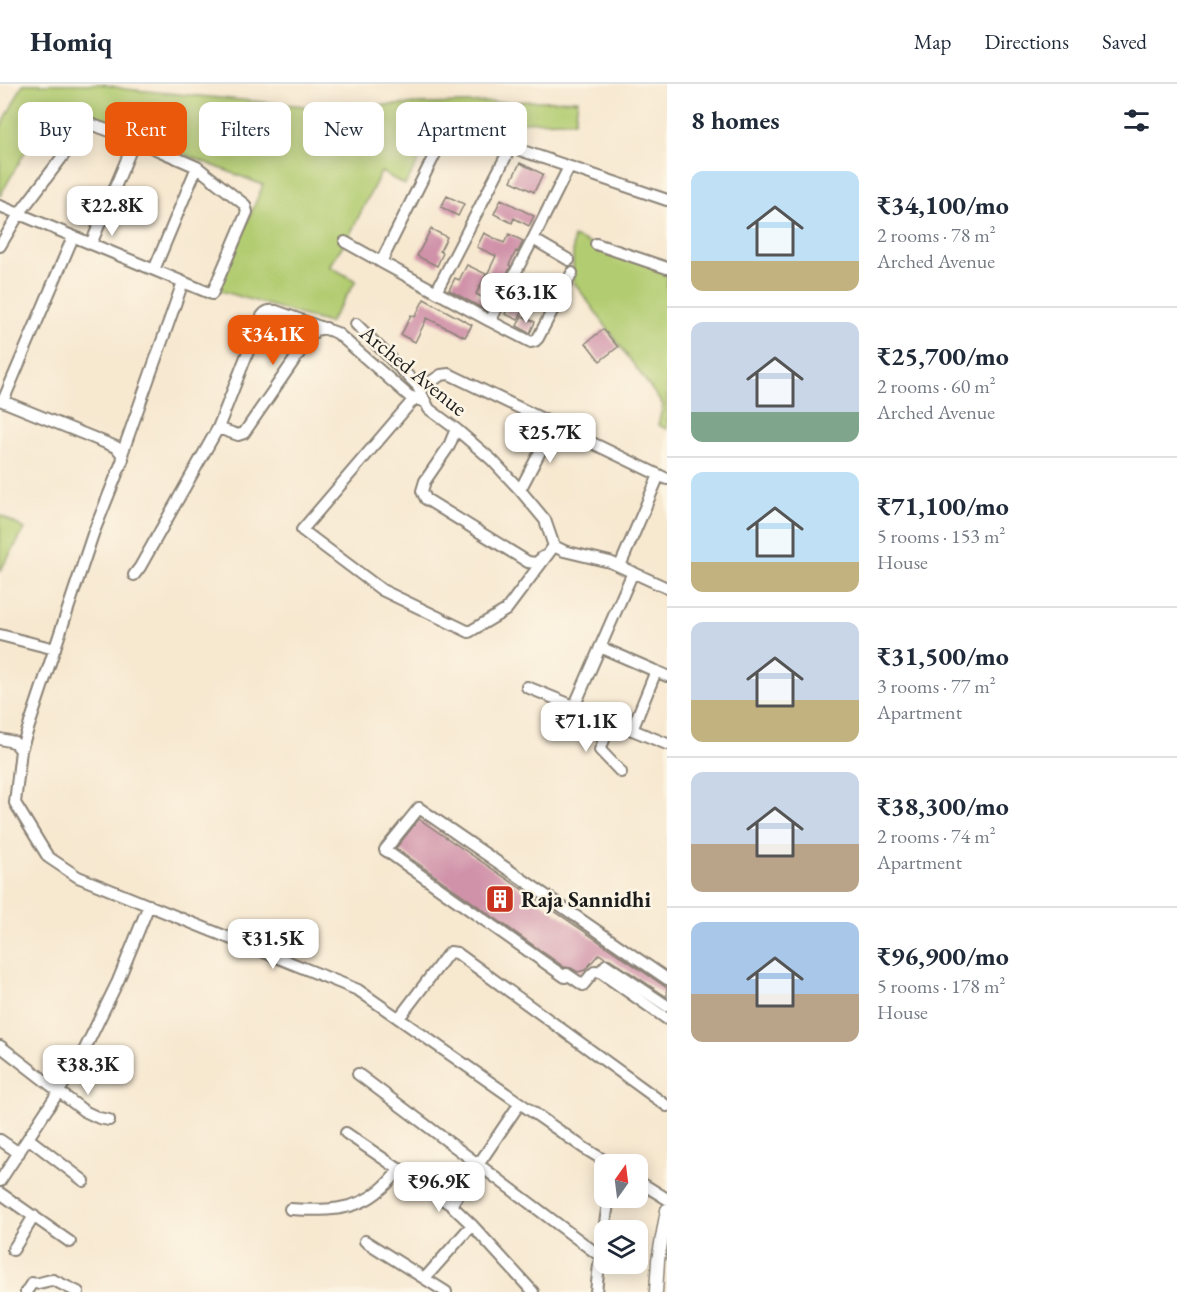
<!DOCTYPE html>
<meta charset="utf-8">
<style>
:root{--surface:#fff;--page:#f2f2f3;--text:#1f2937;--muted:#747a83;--line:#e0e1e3;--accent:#ea580c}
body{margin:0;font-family:"EB Garamond",serif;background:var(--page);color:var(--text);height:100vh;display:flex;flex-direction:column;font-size:22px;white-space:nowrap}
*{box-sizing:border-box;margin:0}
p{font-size:20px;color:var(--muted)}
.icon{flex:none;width:33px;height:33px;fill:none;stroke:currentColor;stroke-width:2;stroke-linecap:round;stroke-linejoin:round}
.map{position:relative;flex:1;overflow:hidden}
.side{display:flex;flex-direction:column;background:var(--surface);width:510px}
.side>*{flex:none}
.top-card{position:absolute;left:18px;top:18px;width:558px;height:54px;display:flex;gap:12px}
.needle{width:39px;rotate:14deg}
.tools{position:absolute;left:594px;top:1070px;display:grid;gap:12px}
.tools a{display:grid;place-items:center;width:54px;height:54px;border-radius:12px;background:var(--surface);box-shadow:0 3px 15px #0003;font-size:30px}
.price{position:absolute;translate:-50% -51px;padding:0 14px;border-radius:12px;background:#fff;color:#222;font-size:20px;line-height:39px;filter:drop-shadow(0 2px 3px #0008)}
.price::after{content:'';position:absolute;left:50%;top:36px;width:18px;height:14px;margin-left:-9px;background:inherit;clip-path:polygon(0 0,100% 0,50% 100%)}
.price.selected{background:var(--accent);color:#fff}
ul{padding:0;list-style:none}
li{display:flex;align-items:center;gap:18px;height:150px;padding:0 24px}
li+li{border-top:2px solid var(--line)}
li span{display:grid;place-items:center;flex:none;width:168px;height:120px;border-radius:12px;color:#555}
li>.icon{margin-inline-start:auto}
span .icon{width:72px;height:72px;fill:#fffc;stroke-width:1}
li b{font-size:26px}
h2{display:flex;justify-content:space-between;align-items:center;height:72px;padding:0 24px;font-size:26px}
.pill{padding:0 21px;border-radius:12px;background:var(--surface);box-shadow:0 3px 15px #0003;font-size:21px;line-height:54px}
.pill.selected{background:var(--accent);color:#fff}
header{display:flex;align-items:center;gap:36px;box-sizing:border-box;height:84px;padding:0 30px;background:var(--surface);border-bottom:2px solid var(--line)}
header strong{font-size:28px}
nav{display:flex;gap:33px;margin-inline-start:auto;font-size:21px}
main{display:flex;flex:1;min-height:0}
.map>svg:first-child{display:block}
.green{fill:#b2cc71;stroke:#677446;stroke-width:1.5}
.building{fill:#d092a9}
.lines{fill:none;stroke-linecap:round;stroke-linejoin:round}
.minor-casing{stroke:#8a8276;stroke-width:14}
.major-casing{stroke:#8a8276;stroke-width:15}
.minor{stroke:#fff;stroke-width:10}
.major{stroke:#fff;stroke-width:12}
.labels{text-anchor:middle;stroke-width:5;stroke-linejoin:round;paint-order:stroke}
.street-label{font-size:22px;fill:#1c1c1c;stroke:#fcf5e5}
.poi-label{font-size:22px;font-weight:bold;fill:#1c1c1c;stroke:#fcf5e5;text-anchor:start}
</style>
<header>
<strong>Homiq</strong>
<nav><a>Map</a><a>Directions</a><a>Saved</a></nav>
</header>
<main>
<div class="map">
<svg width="667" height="1208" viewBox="0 0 667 1208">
<rect width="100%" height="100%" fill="#fcf5e5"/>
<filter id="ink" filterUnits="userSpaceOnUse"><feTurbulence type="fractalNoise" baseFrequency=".0167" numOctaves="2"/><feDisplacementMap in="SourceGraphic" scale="12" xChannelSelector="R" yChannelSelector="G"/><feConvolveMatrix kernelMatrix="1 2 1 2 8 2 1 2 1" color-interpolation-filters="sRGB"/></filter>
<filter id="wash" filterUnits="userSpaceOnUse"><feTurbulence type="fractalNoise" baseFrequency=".008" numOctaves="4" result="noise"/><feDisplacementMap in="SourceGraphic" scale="24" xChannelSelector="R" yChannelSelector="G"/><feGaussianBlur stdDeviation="1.35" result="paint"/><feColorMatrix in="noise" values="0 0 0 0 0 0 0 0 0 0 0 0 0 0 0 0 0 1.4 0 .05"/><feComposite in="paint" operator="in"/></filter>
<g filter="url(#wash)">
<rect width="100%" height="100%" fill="#f7e8d0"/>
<path class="green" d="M23 0H101L125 5 315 23 578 16 575 37 440 39 405 101 381 88 349 152 329 182 356 197 329 239 218 206 263 101 53 19 0 112V45Z
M573 153 667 187V345L658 341 663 321 573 197Z
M0 431 25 445 0 487Z"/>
<g id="blocks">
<path class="building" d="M520 79 543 90 534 108 511 97Z
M447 112 464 120 458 132 441 123Z
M501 115 534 132 529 142 514 134 512 139 494 130Z
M431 145 447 153 440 167 443 169 437 182 417 172Z
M484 149 504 159 509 150 523 157 518 168 516 167 509 181 511 182 499 205 484 197 496 172 477 163Z
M467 181 486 190 476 210 491 218 487 227 449 206 455 194 459 196Z
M424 215 472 241 465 253 427 234 415 258 401 251 411 231 415 233Z
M512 215 525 221 518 236 505 230Z
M522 232 535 238 530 249 517 242Z
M603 245 618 263 600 277 586 259Z
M419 735 667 904V913L610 875 605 874 599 870 585 886 578 888 571 884 564 883 396 764Z"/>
</g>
</g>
<g filter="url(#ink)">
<use href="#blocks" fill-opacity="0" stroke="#8a8276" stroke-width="1.5"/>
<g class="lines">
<g class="minor-casing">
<path id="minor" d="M0 122C71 151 141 181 212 210L247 128 245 121 197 83 135 56 93 41 85 43 19 130 0 162
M533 155 569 176
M345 158 381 178
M91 160 135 56
M596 160 667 184
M154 186 197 83
M572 189 538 254 535 257 531 258 490 237 381 178 449 42 667 116
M436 208 520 45
M490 237 533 155 569 83
M356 240 417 301 429 325 456 345 492 376 520 406 545 436 554 462 564 467 610 478 667 504
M420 305 441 291 449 290 667 395
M414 315 302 446 382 506 469 548 506 526 554 462
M0 316 116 363 122 370 123 375 93 450 21 666
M3 317 73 153
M218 344 238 351 244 349 315 246 326 244
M456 345 449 362 425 397 422 407 426 415 528 478 536 479 543 473
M122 370 183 198
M520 406 554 341
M620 482 659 391
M134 491 140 483 218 344 262 232C266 227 269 226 276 227L337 249 409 312 425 318
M0 551 55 565
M600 563 667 592
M527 603 667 660
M574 623 633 488
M611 638 600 666 621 688
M632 646 656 587
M0 655 14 658 21 666 15 719 48 773 78 793 358 906 584 1064 610 1080
M600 888 606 881 667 922
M667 895 419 724 385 766 565 893 567 890 583 901 592 890 596 887 600 888 667 935
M399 934 447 871 450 868 457 869 667 1022
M0 962 84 1027 99 1034 109 1036
M358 990 600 1172
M346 1049 451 1121 472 1141 533 1208
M29 1055 84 1097
M0 1056 19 1069
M0 1097 80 975 118 897 149 821
M638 1097 667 1115
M0 1109 70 1158
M451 1121 520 1019
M290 1125C322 1127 355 1128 380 1106 388 1100 394 1092 400 1085
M365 1157 446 1208
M13 1166 34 1132
M425 1194 472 1141
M26 1208 32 1199C40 1201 45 1196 53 1196L78 1208
M596 1208 600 1172 609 1113"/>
</g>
<g class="major-casing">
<path id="major" d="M656 1208 658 1176 667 1126"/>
</g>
<use href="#minor" class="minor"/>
<use href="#major" class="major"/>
</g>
</g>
<defs>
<g id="building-square" transform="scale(1.5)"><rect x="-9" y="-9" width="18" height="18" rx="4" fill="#c8321e" stroke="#fcf5e5"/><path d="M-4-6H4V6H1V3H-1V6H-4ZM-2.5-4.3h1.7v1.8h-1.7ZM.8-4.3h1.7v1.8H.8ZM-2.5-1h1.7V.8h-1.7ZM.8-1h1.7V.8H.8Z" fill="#fff"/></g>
</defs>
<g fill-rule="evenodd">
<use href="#building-square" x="500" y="815"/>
</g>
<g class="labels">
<g class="street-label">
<text transform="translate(414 286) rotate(39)" y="8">Arched Avenue</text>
</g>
<g class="poi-label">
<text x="521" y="823">Raja Sannidhi</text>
</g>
</g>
</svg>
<div class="tools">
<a><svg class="needle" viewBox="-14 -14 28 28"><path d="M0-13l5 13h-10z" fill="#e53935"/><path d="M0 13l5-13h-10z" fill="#747a83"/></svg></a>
<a><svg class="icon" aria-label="layers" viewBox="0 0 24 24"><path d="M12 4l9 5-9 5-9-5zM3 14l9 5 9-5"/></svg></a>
</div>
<b class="price" style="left:112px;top:153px">₹22.8K</b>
<b class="price" style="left:526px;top:240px">₹63.1K</b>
<b class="price selected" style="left:273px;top:282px">₹34.1K</b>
<b class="price" style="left:550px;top:380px">₹25.7K</b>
<b class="price" style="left:586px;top:669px">₹71.1K</b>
<b class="price" style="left:273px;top:886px">₹31.5K</b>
<b class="price" style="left:88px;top:1012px">₹38.3K</b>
<b class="price" style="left:439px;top:1129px">₹96.9K</b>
<div class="top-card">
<a class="pill">Buy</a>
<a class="pill selected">Rent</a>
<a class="pill">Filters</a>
<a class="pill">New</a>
<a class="pill">Apartment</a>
</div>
</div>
<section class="side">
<h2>8 homes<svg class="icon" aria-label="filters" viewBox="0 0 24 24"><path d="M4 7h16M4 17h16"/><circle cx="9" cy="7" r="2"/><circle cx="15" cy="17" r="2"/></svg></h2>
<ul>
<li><span style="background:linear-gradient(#bfe0f5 75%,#c2b280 0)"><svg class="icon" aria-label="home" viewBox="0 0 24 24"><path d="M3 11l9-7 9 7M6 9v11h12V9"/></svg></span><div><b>₹34,100/mo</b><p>2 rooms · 78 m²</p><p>Arched Avenue</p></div></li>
<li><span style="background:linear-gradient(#c9d6e8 75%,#7fa58c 0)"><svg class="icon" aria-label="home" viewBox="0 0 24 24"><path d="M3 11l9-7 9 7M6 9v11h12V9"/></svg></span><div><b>₹25,700/mo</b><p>2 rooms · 60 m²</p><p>Arched Avenue</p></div></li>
<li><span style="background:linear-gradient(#bfe0f5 75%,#c2b280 0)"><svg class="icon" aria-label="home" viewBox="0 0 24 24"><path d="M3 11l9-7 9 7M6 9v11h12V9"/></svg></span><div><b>₹71,100/mo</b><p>5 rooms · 153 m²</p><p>House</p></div></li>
<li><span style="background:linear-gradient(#c9d6e8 65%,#c2b280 0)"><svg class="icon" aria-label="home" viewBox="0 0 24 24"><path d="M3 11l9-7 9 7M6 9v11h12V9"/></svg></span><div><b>₹31,500/mo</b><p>3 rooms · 77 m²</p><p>Apartment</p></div></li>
<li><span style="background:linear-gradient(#c9d6e8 60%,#b9a48a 0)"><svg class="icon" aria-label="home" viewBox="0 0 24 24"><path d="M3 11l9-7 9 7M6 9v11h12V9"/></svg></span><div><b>₹38,300/mo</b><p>2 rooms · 74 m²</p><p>Apartment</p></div></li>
<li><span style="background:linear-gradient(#a9c7e8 60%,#b9a48a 0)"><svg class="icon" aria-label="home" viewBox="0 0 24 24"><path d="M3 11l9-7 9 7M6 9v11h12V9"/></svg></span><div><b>₹96,900/mo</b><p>5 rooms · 178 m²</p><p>House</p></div></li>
</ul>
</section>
</main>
